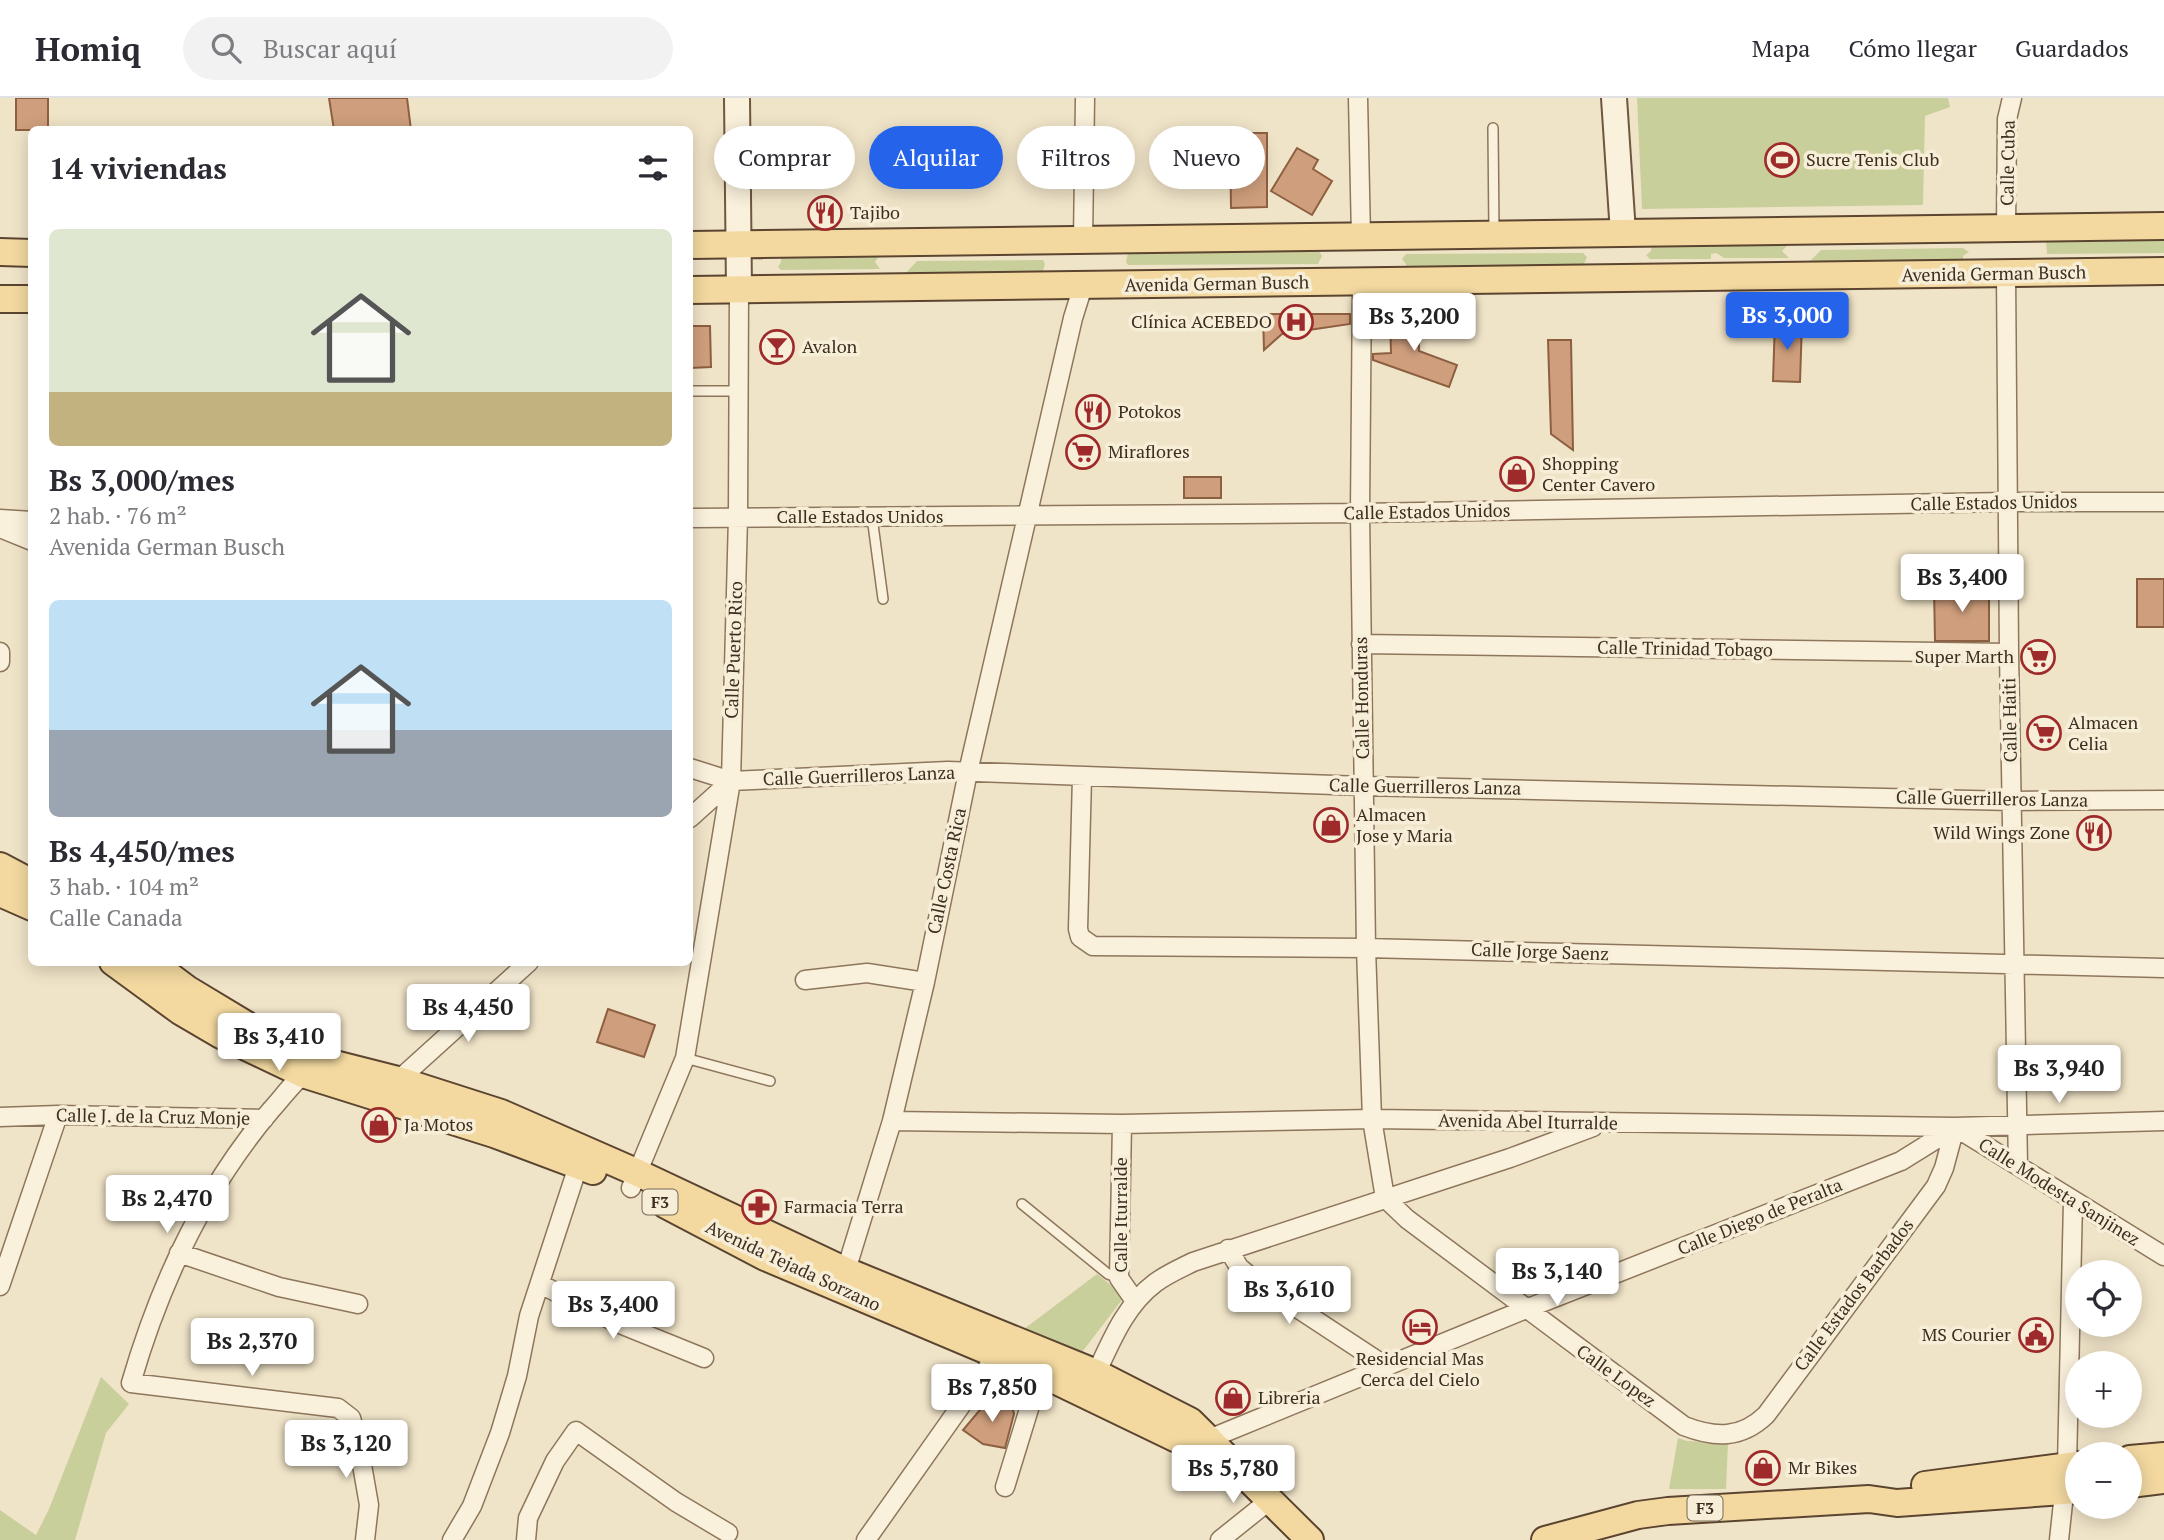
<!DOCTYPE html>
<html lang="es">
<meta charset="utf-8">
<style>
:root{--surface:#fff;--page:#f2f2f3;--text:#2b2b33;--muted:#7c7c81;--line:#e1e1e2;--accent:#2563eb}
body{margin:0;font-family:"PT Serif",serif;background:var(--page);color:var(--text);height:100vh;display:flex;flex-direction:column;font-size:26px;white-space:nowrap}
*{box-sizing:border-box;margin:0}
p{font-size:23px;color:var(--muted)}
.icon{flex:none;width:38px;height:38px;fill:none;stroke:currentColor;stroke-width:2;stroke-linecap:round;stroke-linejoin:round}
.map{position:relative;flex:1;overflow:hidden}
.drawer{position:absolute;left:28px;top:28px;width:665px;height:840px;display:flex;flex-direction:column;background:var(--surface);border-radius:10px;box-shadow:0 4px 18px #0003}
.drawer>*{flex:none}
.banner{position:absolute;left:714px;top:28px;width:665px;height:63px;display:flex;gap:14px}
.buttons{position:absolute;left:2065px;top:1162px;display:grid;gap:14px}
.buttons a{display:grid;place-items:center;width:77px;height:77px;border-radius:50%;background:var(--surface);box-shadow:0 4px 18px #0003;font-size:35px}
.price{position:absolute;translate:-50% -60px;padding:0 16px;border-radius:7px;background:#fff;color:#222;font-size:23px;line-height:46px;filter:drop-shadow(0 2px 4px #0008)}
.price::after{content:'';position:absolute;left:50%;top:42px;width:21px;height:16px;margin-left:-10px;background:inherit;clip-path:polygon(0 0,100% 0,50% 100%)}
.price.selected{background:var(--accent);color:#fff}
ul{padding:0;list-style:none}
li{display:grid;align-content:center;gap:14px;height:371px;padding:0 21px}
li span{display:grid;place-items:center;height:217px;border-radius:10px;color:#555}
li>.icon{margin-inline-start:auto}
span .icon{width:126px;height:126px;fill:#fffc;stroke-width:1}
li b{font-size:30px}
h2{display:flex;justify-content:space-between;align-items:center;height:84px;padding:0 21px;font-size:30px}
.chip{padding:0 24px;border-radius:32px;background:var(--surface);box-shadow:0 4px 18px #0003;font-size:24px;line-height:63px}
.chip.selected{background:var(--accent);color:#fff}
header{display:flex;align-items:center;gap:42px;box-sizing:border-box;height:98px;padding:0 35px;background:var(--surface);border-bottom:2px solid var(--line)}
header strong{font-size:33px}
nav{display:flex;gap:38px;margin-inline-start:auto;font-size:24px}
.search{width:490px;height:63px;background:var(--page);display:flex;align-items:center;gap:18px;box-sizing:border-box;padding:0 24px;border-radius:38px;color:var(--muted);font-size:26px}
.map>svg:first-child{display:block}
.green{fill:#c9cf9b}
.building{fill:#cf9f7d;stroke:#8d5f41;stroke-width:2}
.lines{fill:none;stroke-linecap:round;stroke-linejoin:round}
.lane-casing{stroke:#8d765c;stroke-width:12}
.street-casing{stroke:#8d765c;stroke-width:21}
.secondary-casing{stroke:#6f573f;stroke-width:28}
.primary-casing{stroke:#5b4430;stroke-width:30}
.lane{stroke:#faf1dc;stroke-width:9}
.street{stroke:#faf1dc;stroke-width:18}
.secondary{stroke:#faf1dc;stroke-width:24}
.primary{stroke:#f3d9a0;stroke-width:26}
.labels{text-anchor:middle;stroke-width:7;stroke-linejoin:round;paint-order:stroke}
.shield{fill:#f7eed8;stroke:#756857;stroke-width:2}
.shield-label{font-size:16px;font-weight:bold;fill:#3d2e20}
.poi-label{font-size:18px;fill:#3d2e20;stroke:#f7eed8;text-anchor:start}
.street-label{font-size:18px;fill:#3d2e20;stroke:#f7eed8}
</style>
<header>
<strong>Homiq</strong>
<div class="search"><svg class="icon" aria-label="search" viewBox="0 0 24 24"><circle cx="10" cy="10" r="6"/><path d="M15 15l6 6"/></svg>Buscar aquí</div>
<nav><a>Mapa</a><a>Cómo llegar</a><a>Guardados</a></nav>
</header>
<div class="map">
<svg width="2164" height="1442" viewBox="0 0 2164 1442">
<rect width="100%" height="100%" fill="#f0e4c8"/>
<path class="green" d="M1637 0H1948L1950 9 1925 18 1923 107 1642 111Z
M2164 141V155L2047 156 2046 142Z
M1790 145 1782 153 1789 160H1724L1716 155 1711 156V161H1650L1646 157 1651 153V147Z
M1963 150 1969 154 1963 158V164L1807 166 1821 152Z
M1318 151 1322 158 1318 166 1128 167 1126 164 1128 155Z
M1583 155 1587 159 1583 168 1407 171 1406 166 1402 161 1406 156Z
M880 157 875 164 880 171 781 172 778 169 781 164V158Z
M1043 162 1045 166 1042 176 904 177 917 163Z
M1097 1176 1125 1198 1079 1258 1024 1231Z
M101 1279 129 1306 106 1335 75 1442H0V1412L36 1437 49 1411Z
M1678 1340 1687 1343 1728 1345 1726 1391H1669Z"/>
<path class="building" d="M16 0H48V32H16Z
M329 0H407L411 32H334Z
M1230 35H1267V109L1231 110Z
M1297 50 1318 62 1313 71 1332 83 1312 117 1271 93Z
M1263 216H1350V226L1282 236 1264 252Z
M1418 217 1419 253 1457 267 1449 289 1373 262V256L1391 255 1390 218Z
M1775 223 1802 224 1800 284 1773 283Z
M690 228H710L711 269 690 270Z
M1548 242H1571L1573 352 1551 336Z
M1184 379H1221V400H1184Z
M2137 481H2164V529H2137Z
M1989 488V543H1935L1934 489Z
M608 911 655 927 644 959 597 944Z
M997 1300 1012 1308 1014 1316 1005 1350 983 1346 963 1332 984 1307Z"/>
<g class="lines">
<g class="lane-casing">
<path id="lane" d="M1493 30 1494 135
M690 293H739
M872 419 883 501
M685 960 770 983
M1022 1106 1108 1176 1119 1180"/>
</g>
<g class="street-casing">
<path id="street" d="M1358 0 1361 139
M2006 130 2007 21 2012 0
M1083 143 1085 0
M2006 175 2009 555 2018 1068
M1362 183 1360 415 1366 850 1372 1021 1385 1100
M690 420 1360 415 2007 404H2164
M0 421 32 423
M0 430 32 443
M1361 546 2009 555
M0 554V564
M690 670 731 683 948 673 1363 688 2012 703 2164 702
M1082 679 1078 831 1080 839 1093 848 1366 850 2164 870
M690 720 731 683
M805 882 867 875 925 884
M311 970C295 981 284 998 271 1012 203 1092 160 1185 131 1285L338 1310 351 1320 358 1344 369 1407 365 1442
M393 987 529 864
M0 1019 58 1017 264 1021
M892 1023 1122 1026 1372 1021 1955 1029 2164 1023
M1122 1026 1119 1180 1135 1203
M1955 1029 2164 1158
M631 1090 685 960 731 683 738 419 739 192
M1385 1100 1407 1121 1684 1328C1715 1340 1741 1341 1766 1317L1936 1088 1944 1070 1955 1029
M1228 1151 1239 1169 1253 1181 1387 1269
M179 1155 279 1189 358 1206
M843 1182 892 1023 925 884 968 674 1073 220 1083 188
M540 1186 615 1224 704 1260
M0 1188 58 1017
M1092 1284C1109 1249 1123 1209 1155 1185 1167 1176 1181 1170 1193 1164L1510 1060 1593 1029
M1209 1341 1526 1211 1901 1063 1954 1030
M1005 1389 1040 1275
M452 1442 472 1408 500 1335 517 1278 529 1218 581 1059
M526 1442 528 1420 555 1363 576 1333 676 1404 728 1435
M866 1442 996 1258
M1220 1442 1270 1402
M2059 1442 2067 1368 2073 1103"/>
</g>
<g class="secondary-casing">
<path id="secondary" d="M737 0 739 192
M1614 0 1623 135"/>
</g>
<g class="primary-casing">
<path id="primary" d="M690 147 2164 128
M0 154 32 155
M690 192 2164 173
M0 201H32
M0 768 32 785
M0 795 32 809
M113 864 180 913 221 937 303 976 494 1036 593 1073
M151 864 187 891 250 929 323 963 398 982 501 1015 638 1075 846 1173 1096 1275 1190 1323 1310 1442
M666 1107 765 1159 1040 1275 1177 1341H1209
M2130 1361 2164 1358
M2130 1386 2164 1382
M1925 1387 2077 1367
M1545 1442 1638 1417 1668 1413 1869 1401 1897 1405 2077 1392"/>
</g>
<use href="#lane" class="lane"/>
<use href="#street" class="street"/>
<use href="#secondary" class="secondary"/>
<use href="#primary" class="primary"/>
</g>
<defs>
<g id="stadium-ring" transform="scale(1.75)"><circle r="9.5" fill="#f7eed8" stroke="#9e2a2b" stroke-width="1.5"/><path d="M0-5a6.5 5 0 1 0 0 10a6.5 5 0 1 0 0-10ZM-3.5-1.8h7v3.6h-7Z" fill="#9e2a2b"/></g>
<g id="restaurant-ring" transform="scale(1.75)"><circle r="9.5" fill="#f7eed8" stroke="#9e2a2b" stroke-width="1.5"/><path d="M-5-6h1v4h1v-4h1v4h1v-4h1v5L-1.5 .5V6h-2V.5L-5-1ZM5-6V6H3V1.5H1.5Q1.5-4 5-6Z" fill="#9e2a2b"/></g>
<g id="hospital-ring" transform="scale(1.75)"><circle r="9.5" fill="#f7eed8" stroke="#9e2a2b" stroke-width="1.5"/><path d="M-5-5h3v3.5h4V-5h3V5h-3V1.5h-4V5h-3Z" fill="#9e2a2b"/></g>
<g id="bar-ring" transform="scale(1.75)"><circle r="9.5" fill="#f7eed8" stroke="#9e2a2b" stroke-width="1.5"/><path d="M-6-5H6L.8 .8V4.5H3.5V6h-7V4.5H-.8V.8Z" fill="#9e2a2b"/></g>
<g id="supermarket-ring" transform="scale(1.75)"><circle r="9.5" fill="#f7eed8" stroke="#9e2a2b" stroke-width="1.5"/><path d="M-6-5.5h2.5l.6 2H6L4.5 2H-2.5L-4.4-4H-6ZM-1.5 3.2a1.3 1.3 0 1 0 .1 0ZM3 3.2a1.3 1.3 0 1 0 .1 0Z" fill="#9e2a2b"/></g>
<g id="shop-ring" transform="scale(1.75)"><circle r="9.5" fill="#f7eed8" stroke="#9e2a2b" stroke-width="1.5"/><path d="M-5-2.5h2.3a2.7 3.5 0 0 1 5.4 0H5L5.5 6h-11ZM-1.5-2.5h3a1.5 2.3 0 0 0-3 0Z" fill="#9e2a2b"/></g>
<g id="pharmacy-ring" transform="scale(1.75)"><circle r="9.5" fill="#f7eed8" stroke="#9e2a2b" stroke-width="1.5"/><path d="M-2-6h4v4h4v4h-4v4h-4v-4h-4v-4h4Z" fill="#9e2a2b"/></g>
<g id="hotel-ring" transform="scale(1.75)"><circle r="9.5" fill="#f7eed8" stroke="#9e2a2b" stroke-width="1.5"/><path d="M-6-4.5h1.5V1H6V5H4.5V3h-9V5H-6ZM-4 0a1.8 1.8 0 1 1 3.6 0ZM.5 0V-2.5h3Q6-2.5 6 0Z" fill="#9e2a2b"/></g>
<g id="civic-ring" transform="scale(1.75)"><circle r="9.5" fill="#f7eed8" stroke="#9e2a2b" stroke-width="1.5"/><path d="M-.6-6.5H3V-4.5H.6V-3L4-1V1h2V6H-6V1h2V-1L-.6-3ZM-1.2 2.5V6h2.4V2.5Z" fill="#9e2a2b"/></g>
</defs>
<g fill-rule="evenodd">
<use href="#stadium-ring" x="1782" y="62"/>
<use href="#restaurant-ring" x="825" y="115"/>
<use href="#hospital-ring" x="1296" y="224"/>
<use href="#bar-ring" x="777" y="249"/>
<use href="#restaurant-ring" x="1093" y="314"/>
<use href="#supermarket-ring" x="1083" y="354"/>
<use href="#shop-ring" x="1517" y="376"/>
<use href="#supermarket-ring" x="2038" y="559"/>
<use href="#supermarket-ring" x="2044" y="635"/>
<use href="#shop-ring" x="1331" y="727"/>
<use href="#restaurant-ring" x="2094" y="735"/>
<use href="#shop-ring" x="379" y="1027"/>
<use href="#pharmacy-ring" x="759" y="1109"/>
<use href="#hotel-ring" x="1420" y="1229"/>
<use href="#civic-ring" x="2036" y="1237"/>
<use href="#shop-ring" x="1233" y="1300"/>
<use href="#shop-ring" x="1763" y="1370"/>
</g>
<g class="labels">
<g class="shield">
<rect x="642.5" y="1091.5" width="35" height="25" rx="5"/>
<rect x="1687.5" y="1397.5" width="35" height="25" rx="5"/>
</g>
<g class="shield-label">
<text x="660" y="1110">F3</text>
<text x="1705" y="1416">F3</text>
</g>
<g class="poi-label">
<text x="1806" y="68">Sucre Tenis Club</text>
<text x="850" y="121">Tajibo</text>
<text x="1272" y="230" text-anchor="end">Clínica ACEBEDO</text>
<text x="802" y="255">Avalon</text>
<text x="1118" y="320">Potokos</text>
<text x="1108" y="360">Miraflores</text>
<text x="1542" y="372">Shopping<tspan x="1542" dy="21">Center Cavero</tspan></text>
<text x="2014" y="565" text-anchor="end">Super Marth</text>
<text x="2068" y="631">Almacen<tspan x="2068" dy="21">Celia</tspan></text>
<text x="1356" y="723">Almacen<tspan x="1356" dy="21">Jose y Maria</tspan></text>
<text x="2070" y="741" text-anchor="end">Wild Wings Zone</text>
<text x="404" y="1033">Ja Motos</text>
<text x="784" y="1115">Farmacia Terra</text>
<text x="2011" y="1243" text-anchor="end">MS Courier</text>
<text x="1420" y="1267" text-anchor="middle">Residencial Mas<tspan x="1420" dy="21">Cerca del Cielo</tspan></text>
<text x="1258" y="1306">Libreria</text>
<text x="1788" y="1376">Mr Bikes</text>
</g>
<g class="street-label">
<text transform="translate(2008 65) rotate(-89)" y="6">Calle Cuba</text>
<text transform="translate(1994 176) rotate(-1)" y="6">Avenida German Busch</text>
<text transform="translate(1217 186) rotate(-1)" y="6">Avenida German Busch</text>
<text transform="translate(1994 405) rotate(-1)" y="6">Calle Estados Unidos</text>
<text transform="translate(1427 414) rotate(-1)" y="6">Calle Estados Unidos</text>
<text x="860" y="425">Calle Estados Unidos</text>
<text transform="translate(1685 551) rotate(1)" y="6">Calle Trinidad Tobago</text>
<text transform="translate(734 552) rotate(-88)" y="6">Calle Puerto Rico</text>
<text transform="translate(1362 600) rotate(-91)" y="6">Calle Honduras</text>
<text transform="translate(2010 622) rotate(-91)" y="6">Calle Haiti</text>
<text transform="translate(859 678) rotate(-2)" y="6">Calle Guerrilleros Lanza</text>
<text transform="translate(1425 689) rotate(1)" y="6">Calle Guerrilleros Lanza</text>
<text transform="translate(1992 701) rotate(1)" y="6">Calle Guerrilleros Lanza</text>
<text transform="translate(947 773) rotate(-78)" y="6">Calle Costa Rica</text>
<text transform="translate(1540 854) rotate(2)" y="6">Calle Jorge Saenz</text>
<text transform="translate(153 1019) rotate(1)" y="6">Calle J. de la Cruz Monje</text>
<text transform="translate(1528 1024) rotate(1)" y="6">Avenida Abel Iturralde</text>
<text transform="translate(2059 1094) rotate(32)" y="6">Calle Modesta Sanjinez</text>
<text transform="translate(1121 1117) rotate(-90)" y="6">Calle Iturralde</text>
<text transform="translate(1760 1119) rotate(-22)" y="6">Calle Diego de Peralta</text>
<text transform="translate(793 1168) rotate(25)" y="6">Avenida Tejada Sorzano</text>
<text transform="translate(1854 1197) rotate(-53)" y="6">Calle Estados Barbados</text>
<text transform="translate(1616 1278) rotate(36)" y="6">Calle Lopez</text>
</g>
</g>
</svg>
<div class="buttons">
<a><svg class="icon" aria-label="locate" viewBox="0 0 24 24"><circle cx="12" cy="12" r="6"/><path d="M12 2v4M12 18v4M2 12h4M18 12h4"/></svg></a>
<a>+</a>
<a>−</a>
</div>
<b class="price selected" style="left:1787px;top:254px">Bs 3,000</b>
<b class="price" style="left:1414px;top:255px">Bs 3,200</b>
<b class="price" style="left:1962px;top:516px">Bs 3,400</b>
<b class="price" style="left:468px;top:946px">Bs 4,450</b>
<b class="price" style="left:279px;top:975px">Bs 3,410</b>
<b class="price" style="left:2059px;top:1007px">Bs 3,940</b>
<b class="price" style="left:167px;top:1137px">Bs 2,470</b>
<b class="price" style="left:1557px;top:1210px">Bs 3,140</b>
<b class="price" style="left:1289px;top:1228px">Bs 3,610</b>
<b class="price" style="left:613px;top:1243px">Bs 3,400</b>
<b class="price" style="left:252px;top:1280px">Bs 2,370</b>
<b class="price" style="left:992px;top:1326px">Bs 7,850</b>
<b class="price" style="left:346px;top:1382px">Bs 3,120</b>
<b class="price" style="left:1233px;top:1407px">Bs 5,780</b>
<div class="banner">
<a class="chip">Comprar</a>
<a class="chip selected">Alquilar</a>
<a class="chip">Filtros</a>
<a class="chip">Nuevo</a>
</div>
<section class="drawer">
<h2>14 viviendas<svg class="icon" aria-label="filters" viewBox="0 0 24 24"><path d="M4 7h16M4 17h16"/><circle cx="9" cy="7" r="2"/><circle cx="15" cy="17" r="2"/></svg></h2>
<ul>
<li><span style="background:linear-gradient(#dfe7d0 75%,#c2b280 0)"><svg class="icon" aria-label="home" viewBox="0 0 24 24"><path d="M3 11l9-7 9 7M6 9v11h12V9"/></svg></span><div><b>Bs 3,000/mes</b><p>2 hab. · 76 m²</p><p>Avenida German Busch</p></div></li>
<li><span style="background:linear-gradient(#bfe0f5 60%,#9aa5b1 0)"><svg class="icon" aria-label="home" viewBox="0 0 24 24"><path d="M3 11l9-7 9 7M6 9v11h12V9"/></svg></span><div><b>Bs 4,450/mes</b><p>3 hab. · 104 m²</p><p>Calle Canada</p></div></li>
</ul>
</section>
</div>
